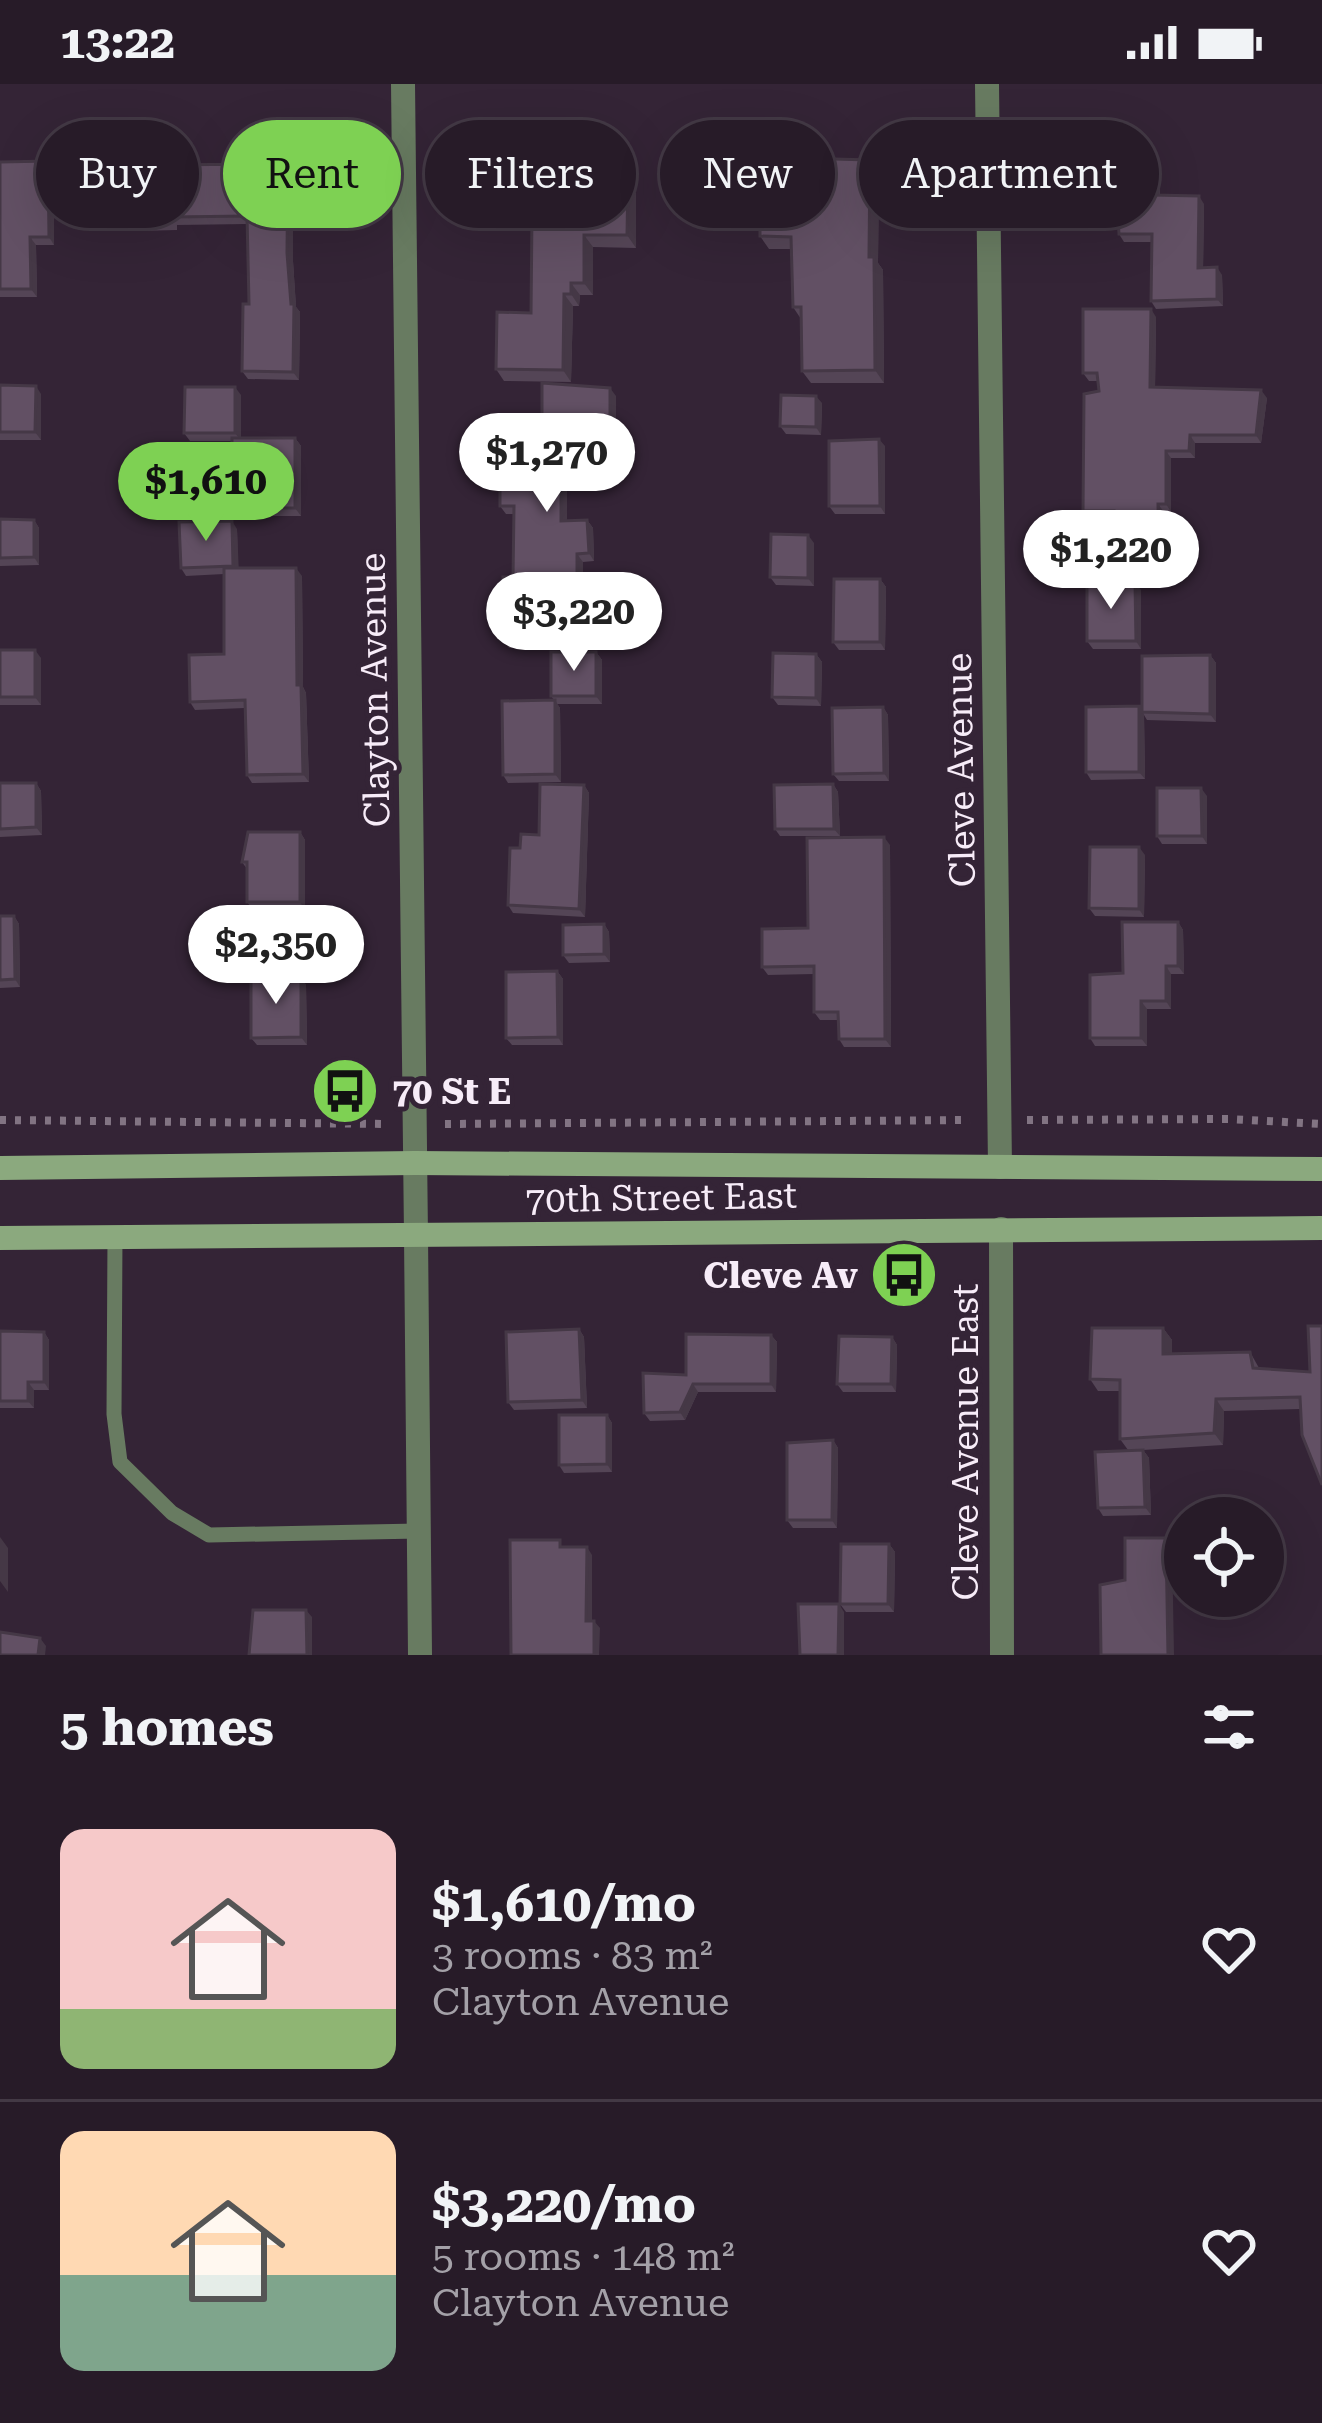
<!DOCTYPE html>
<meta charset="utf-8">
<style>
:root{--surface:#271b28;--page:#332834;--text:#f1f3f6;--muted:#a4a1a8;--line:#433945;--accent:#7ed153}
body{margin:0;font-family:"Roboto Serif",serif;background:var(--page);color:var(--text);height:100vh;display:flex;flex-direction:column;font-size:45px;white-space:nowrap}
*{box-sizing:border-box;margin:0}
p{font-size:39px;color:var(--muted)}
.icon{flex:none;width:66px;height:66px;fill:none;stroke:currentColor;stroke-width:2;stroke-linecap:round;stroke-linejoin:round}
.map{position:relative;height:1571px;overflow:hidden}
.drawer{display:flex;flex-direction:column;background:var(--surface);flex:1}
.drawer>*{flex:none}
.top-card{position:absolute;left:36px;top:36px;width:1251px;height:108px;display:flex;gap:24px}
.controls{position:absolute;left:1164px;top:1413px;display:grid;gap:24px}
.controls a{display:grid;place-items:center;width:120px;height:120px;border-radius:50%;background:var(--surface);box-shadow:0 12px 48px #0002,0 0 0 3px var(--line);font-size:60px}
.price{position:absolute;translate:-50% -102px;padding:0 27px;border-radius:42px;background:#fff;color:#222;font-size:39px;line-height:78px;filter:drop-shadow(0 3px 6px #0008)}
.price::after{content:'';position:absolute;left:50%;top:72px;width:36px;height:27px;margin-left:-18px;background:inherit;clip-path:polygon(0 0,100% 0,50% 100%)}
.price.on{background:var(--accent);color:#111}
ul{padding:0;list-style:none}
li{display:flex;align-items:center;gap:36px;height:300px;padding:0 60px}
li+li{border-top:3px solid var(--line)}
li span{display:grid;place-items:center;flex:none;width:336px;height:240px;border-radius:24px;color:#555}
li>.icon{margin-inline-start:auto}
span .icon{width:144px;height:144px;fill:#fffc;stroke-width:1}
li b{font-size:51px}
h2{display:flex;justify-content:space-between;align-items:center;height:144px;padding:0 60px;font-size:51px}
.tag{padding:0 42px;border-radius:54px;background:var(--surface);box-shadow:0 12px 48px #0002,0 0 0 3px var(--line);font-size:42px;line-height:108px}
.tag.on{background:var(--accent);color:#111}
.status{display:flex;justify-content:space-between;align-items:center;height:84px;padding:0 60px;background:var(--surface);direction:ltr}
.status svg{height:33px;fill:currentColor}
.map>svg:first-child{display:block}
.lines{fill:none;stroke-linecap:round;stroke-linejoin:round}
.path{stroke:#827483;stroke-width:8;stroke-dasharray:6 9;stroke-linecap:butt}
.service{stroke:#687b61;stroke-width:15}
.minor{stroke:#687b61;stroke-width:24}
.tertiary{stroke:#687b61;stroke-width:24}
.secondary{stroke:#8ba97e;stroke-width:24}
.wall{fill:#544556}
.shaded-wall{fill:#453846}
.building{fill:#625064;stroke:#453846;stroke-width:3}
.labels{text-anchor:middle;stroke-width:10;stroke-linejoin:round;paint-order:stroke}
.street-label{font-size:36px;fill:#f7ecf8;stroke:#342436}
.poi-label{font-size:36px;font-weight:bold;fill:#f7ecf8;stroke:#342436;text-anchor:start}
</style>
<div class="status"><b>13:22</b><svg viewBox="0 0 49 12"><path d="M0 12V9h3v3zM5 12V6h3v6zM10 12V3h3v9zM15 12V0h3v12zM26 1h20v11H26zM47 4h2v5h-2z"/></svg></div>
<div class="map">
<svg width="1322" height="1571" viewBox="0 0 1322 1571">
<rect width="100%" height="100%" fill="#342436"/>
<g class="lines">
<path class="path" d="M0 1036 388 1040
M1027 1036 1229 1035 1322 1040
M445 1040 970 1036"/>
<path class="service" d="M115 1152 114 1330 120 1378 172 1429 209 1451 419 1447"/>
<path class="minor" d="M987 0 1000 1083
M1001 1145 1002 1571
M416 1152 420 1571"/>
<path class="tertiary" d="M403 0 416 1152"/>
<path class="secondary" d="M0 1084 415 1079 1322 1085
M0 1154 1322 1144"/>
</g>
<path class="wall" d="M870 76 879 88 878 179 883 186 884 299H811L802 287 801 235 793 223 792 165H769L760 152 797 110Z
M48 77 54 85V161H36L37 213H0V78Z
M534 78 581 90V97L628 98 636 110V164L593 163V211H580L579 222H573L571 298 504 297 496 285 531 229 532 141 504 138 496 125Z
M288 80 293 88V177L296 223 300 228 299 296 248 295 242 287 249 220 247 140 177 141V146L138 147 133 139Z
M1154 81 1159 88 1160 111 1204 120 1203 184 1222 191 1223 222 1156 225 1151 217V158H1124L1119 150V143H1092L1086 136Z
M1156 233 1155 303 1267 314 1261 359H1195V374H1171V428H1164V484H1120L1114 477V435H1089L1083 427 1099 307 1098 297H1089L1083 289Z
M0 301 41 310V356H0Z
M241 311V354H295L301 362V432H237L232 424V357H190L184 349Z
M616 312V352H598V372H567V437L587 436 593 444 594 477 583 478V564H509L503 556 513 493 514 430H506L500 422 542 352Z
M822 319 821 351 786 350 780 342Z
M885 362V430H835L829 422Z
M0 435 34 436 39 444V481L0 482Z
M237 445 238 484 302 492 303 603 306 609 309 698 252 699 247 691 245 624 195 626 190 618 224 570V490L186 492 181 484Z
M814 459V502L776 501 770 493Z
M880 495 886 503 885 566H839L833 558Z
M1141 506V565H1093L1087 557Z
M0 566 41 574V621H0Z
M596 568 602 576V620H557L560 624 561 698 508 699 503 691 554 616 551 612Z
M816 570 822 578 821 622 778 621 772 613Z
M1210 571 1216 579V638L1147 636 1144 631 1145 695 1091 696 1086 688 1139 622 1142 627Z
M883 623 888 631 889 697H839L833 690Z
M0 699H36L41 707 42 751 0 753Z
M833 700 838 708 840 752H780L775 745Z
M584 701 589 709 585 833 513 829 508 821 520 764 539 751Z
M1207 712V760H1162L1157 752Z
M300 748 305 756V826H253L247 818V785L242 778Z
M890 761 891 963H844L839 955 838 936H820L814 928V890L768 891 762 883 808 844Z
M1145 771 1144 833 1095 832 1089 824Z
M0 832H14L19 840 20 903 0 904Z
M1178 838 1183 846 1184 890H1171V925H1147V962H1095L1090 954 1123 889Z
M244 840 250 848 249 891 202 890 197 882Z
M604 840 609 848 610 878 569 879 563 871Z
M557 887 563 895V961H512L506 954Z
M301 893 306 901 307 961H257L251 954Z
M1308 1242H1322V1401L1302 1351 1301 1325 1224 1327 1223 1361 1143 1366 1149 1374 1151 1431 1103 1432 1098 1424 1095 1368 1128 1366 1120 1355V1307H1098L1090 1295 1092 1244H1163L1172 1256V1270L1250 1268 1259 1284 1310 1288Z
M579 1245 584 1253 587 1324 514 1326 508 1318Z
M0 1247 44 1248 49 1256V1306H34V1324H0Z
M771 1251 777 1258 776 1308H698L685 1336 650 1337 644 1329 686 1291Z
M892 1253 897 1261 896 1308H843L837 1300Z
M607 1331 612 1339V1388L564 1389 559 1381Z
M833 1356 838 1364 837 1444H793L787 1436Z
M889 1460 895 1468 894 1528H846L840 1520Z"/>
<path class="shaded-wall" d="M870 76 879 88 878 179 883 186 884 299 875 286 869 173Z
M48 77 54 85V161L49 153Z
M572 78 581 90 580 109 572 97Z
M288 80 293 88V177L296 223 300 228 299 296 293 288 287 169Z
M1154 81 1159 88 1160 119 1154 111Z
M628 98 636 110V164L627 151Z
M1199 112 1204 120 1203 192 1198 184Z
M584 151 593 163V211L584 199Z
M30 153 36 161 37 213 31 205Z
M1217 183 1222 191 1223 222 1217 215Z
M571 199 580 211 579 222 571 210Z
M564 210 573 222 571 298 563 286Z
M1151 225 1156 233 1155 310 1150 303Z
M36 302 41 310V356L35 348Z
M235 303 241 311V357L235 349Z
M610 304 616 312V352L610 344Z
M1261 306 1267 314 1261 359 1256 351Z
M816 312 822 319 821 351 816 343Z
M593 344 598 352V372L593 364Z
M1190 351 1195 359V374L1189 367Z
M295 354 301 362V432L295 424Z
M879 355 885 362V430L880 422Z
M561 364 567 372V445L561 437Z
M1166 367 1171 374V428L1166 420Z
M1158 420 1164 428V484L1159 476Z
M34 436 39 444V481L34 473Z
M587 436 593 444 594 477 589 469Z
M232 437 237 445 239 490 233 482Z
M808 451 814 459V502L808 494Z
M577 470 583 478V564L577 556Z
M296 484 302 492 303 603 306 609 309 698 303 690 297 601Z
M880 495 886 503 885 566 880 558Z
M1135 498 1141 506V565L1136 557Z
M35 566 41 574V621L35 613Z
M596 568 602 576V620L596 612Z
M816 570 822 578 821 622 816 614Z
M1210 571 1216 579V638L1210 630Z
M555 616 560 624 561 698 555 690Z
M1139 622 1144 630 1145 695 1139 688Z
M883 623 888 631 889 697 884 689Z
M36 699 41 707 42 751 36 743Z
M833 700 838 708 840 752 834 745Z
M584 701 589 709 585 833 579 825Z
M1201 704 1207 712V760L1202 752Z
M300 748 305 756V826L300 818Z
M884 753 890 761 891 963 885 955Z
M1139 763 1145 771 1144 833 1139 825Z
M14 832 19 840 20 903 15 895Z
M1178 838 1183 846 1184 890 1178 882Z
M244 840 250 848 249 891 243 883Z
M604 840 609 848 610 878 604 870Z
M1166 882 1171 890V925L1166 917Z
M557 887 563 895V961L558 953Z
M301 893 306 901 307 961 301 953Z
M1141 917 1147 925V962L1141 954Z
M1163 1244 1172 1256V1282L1163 1270Z
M579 1245 584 1253 587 1324 582 1316Z
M44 1248 49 1256V1306L44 1298Z
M771 1251 777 1258 776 1308 771 1300Z
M892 1253 897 1261 896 1308 891 1300Z
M28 1298 34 1306V1324L28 1317Z
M693 1300 698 1308 685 1336 680 1328Z
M1216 1315 1224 1327 1223 1361 1214 1349Z
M607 1331 612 1339V1388L607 1380Z
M833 1356 838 1364 837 1444 832 1436Z
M1143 1366 1149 1374 1151 1431 1145 1423Z
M0 1453 8 1464V1508L0 1497Z
M1166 1454 1172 1462 1174 1571H1168Z
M889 1460 895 1468 894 1528 888 1520Z
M587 1463 592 1471V1544L586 1537Z
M839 1520 844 1528V1571H838Z
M306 1526 312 1533V1571H307Z
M594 1537 600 1544 599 1571H594Z
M40 1554 46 1562 45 1571H38Z"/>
<path class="building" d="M497 70 530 71 529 78H572V97L628 98 627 151H584V199H571V210H564L563 286 496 285 497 228 531 229 532 129 496 125Z
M798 74 870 76 869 173H874L875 286 802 287 801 223H793L791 153 760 152V109L797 110Z
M48 77 49 153H30L31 205H0V78Z
M288 80 287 169 291 220H294L293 288 242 287 243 220H249L247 132 172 133 171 138 133 139 129 81Z
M1085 81H1154V111L1199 112 1198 184 1217 183V215L1151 217 1152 150H1119L1118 135 1086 136Z
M1083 225H1151L1150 303 1261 306 1256 351H1190L1189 367H1166V420H1158L1159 476 1114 477V427H1083L1084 310 1099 307 1097 289H1083Z
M542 299 610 304V344H593V364H561V437L587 436 589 469 577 470V556H503V493H513L514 422H500V352H542Z
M0 301 36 302 35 348H0Z
M185 303H235V349H184Z
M781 311 816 312V343L780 342Z
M232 354H295V424H232Z
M879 355 880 422H829V357Z
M0 435 34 436V473L0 474Z
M232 437 233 482 181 484 179 438Z
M771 450 808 451V494L770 493Z
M224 484H296L297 601H301L303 690 247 691 245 616 190 618 189 571 224 570Z
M834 495H880V558H833Z
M1135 498 1136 557H1087V499Z
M0 566H35V613H0Z
M551 568H596V612H551Z
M773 569 816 570V614L772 613Z
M1210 571V630L1142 628V572Z
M555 616V690L503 691 502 617Z
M1139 622V688H1086V623Z
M883 623 884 689 833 690 832 624Z
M0 699H36V743L0 745Z
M540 700 584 701 579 825 508 821 510 764H520L521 750 539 751Z
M833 700 834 745H775L774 701Z
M1157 704H1201L1202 752H1157Z
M248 748H300V818H247V778H242Z
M884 753 885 955H839L838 928H814V882L762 883V845L808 844 807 754Z
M1090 763H1139V825L1089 824Z
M0 832H14L15 895 0 896Z
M1122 838H1178V882H1166V917H1141V954H1090V891L1123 889Z
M200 839 244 840 243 883 197 882Z
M604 840V870L563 871V841Z
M557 887 558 953 506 954V888Z
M251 893H301V953L251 954Z
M1308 1242H1322V1401L1302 1351 1300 1313 1216 1315 1214 1349 1120 1355V1296L1090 1295 1092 1244H1163V1270L1250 1268 1253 1284 1310 1288Z
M579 1245 582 1316 508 1318 506 1248Z
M0 1247 44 1248V1298H28V1317H0Z
M686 1250 771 1251V1300H693L680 1328 644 1329 643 1289 686 1291Z
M839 1252 892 1253 891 1300H837Z
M559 1331H607V1380L559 1381Z
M833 1356 832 1436H787V1359Z
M1143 1366 1145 1423 1098 1424 1095 1368Z
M1125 1454H1166L1168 1571H1101L1100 1501 1125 1496Z
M510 1456H560V1463H587L586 1537H594V1571H511Z
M841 1460H889L888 1520H840Z
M798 1520H839L838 1571H800Z
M253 1526H306L307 1571H249Z
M0 1548 40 1554 38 1571H0Z"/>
<defs>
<g id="bus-disc" transform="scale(3.45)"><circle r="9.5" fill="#7ed153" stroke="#342436"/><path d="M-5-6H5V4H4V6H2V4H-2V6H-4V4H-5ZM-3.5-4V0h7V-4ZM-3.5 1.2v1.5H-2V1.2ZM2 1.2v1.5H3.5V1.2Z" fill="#111"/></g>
</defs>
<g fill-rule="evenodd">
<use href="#bus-disc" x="345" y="1007"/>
<use href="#bus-disc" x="904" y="1191"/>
</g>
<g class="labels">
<g class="street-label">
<text transform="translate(374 606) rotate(-91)" y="13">Clayton Avenue</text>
<text transform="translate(960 686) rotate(-91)" y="13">Cleve Avenue</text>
<text transform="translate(661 1113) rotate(-1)" y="13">70th Street East</text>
<text transform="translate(965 1358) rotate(-90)" y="13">Cleve Avenue East</text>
</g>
<g class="poi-label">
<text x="392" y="1020">70 St E</text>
<text x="858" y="1204" text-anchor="end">Cleve Av</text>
</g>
</g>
</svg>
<div class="controls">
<a><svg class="icon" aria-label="locate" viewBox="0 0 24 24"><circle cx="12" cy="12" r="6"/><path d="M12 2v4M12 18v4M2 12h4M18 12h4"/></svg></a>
</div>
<b class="price" style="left:547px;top:431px">$1,270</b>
<b class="price on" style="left:206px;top:460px">$1,610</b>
<b class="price" style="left:1111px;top:528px">$1,220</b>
<b class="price" style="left:574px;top:590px">$3,220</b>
<b class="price" style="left:276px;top:923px">$2,350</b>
<div class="top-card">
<a class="tag">Buy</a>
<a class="tag on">Rent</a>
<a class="tag">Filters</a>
<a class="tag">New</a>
<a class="tag">Apartment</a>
</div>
</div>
<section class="drawer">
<h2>5 homes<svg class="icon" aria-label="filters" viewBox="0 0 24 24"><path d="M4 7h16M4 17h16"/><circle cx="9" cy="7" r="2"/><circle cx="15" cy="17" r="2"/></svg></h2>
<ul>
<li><span style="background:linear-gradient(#f6c9c9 75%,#8fb573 0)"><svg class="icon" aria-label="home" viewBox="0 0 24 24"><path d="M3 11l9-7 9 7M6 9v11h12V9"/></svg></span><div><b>$1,610/mo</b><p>3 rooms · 83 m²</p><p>Clayton Avenue</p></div><svg class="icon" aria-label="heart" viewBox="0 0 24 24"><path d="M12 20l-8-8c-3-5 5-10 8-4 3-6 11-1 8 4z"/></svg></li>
<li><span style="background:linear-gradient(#ffd9b3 60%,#7fa58c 0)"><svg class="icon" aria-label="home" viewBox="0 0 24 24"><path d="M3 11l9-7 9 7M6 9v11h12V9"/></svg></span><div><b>$3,220/mo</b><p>5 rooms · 148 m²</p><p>Clayton Avenue</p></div><svg class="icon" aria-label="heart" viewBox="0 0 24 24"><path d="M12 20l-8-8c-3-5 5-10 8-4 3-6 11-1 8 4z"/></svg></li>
</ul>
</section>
